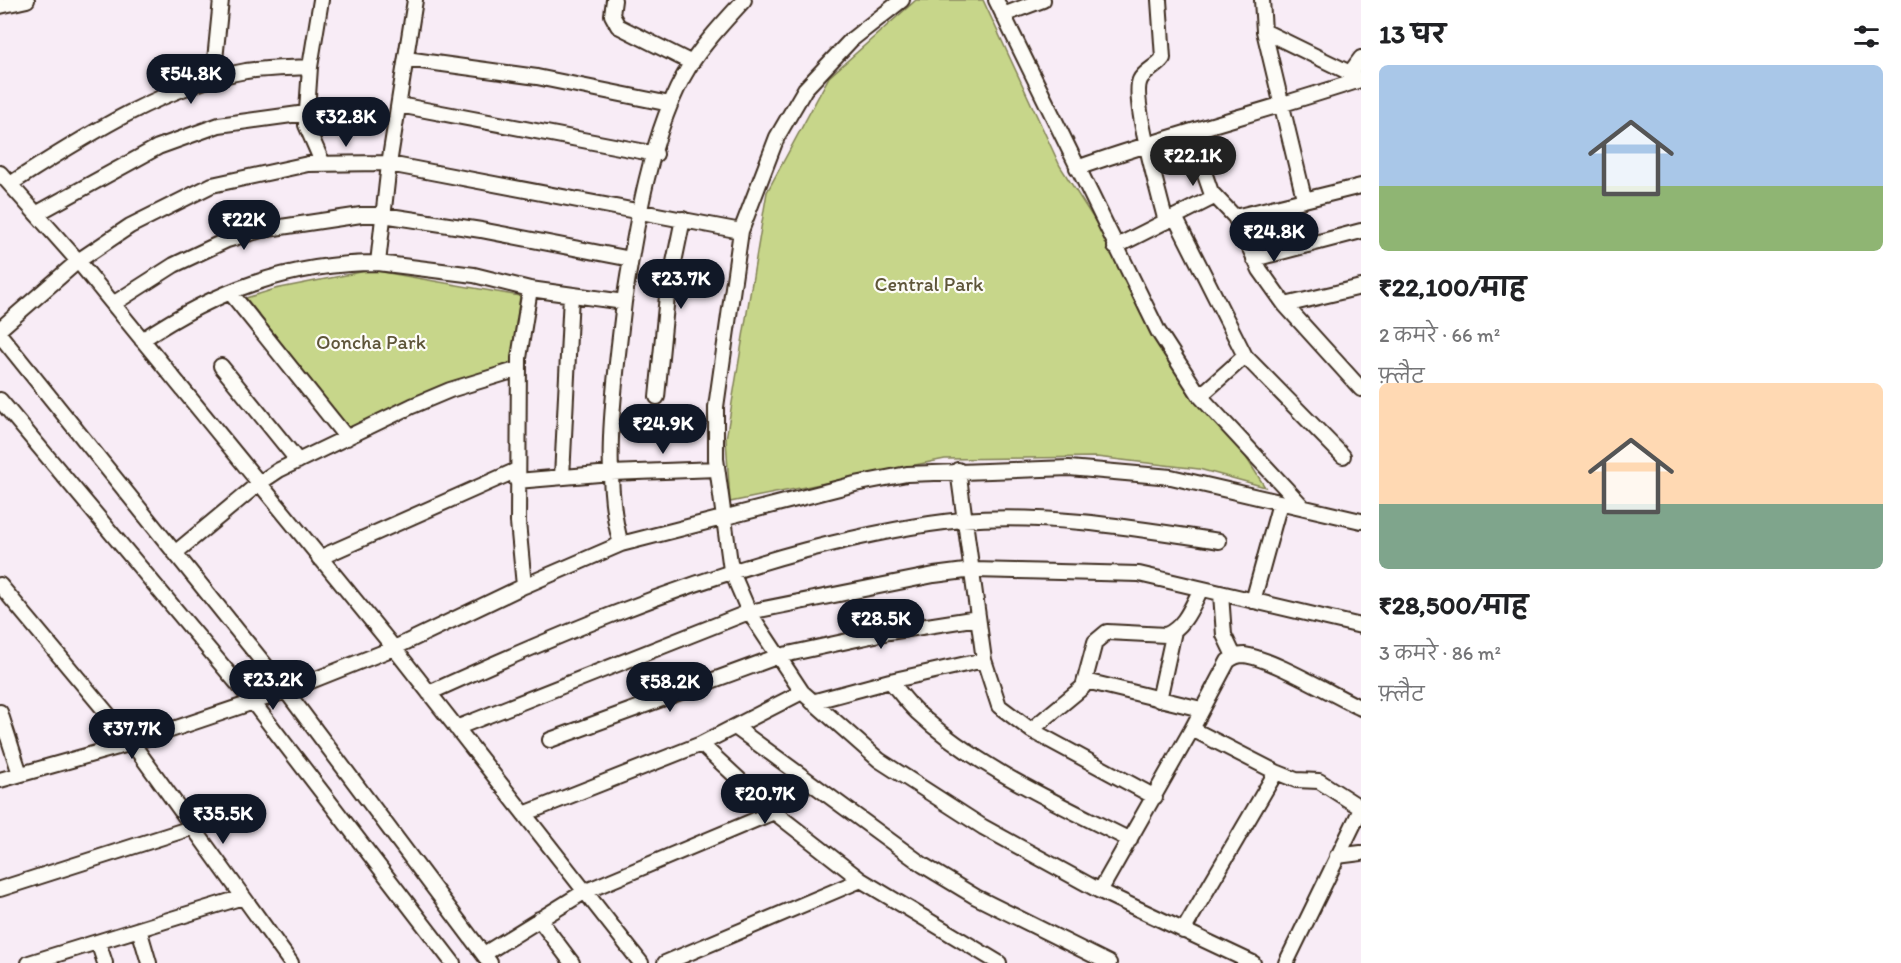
<!DOCTYPE html>
<html lang="hi">
<meta charset="utf-8">
<style>
:root{--surface:#fff;--page:#f6f6f6;--text:#202124;--muted:#757577;--accent:#111827}
body{margin:0;font-family:Itim,"Playpen Sans Deva",sans-serif;background:var(--page);color:var(--text);height:100vh;display:flex;flex-direction:column;font-size:22px;white-space:nowrap}
*{box-sizing:border-box;margin:0}
p{font-size:20px;color:var(--muted)}
.icon{flex:none;width:33px;height:33px;fill:none;stroke:currentColor;stroke-width:2;stroke-linecap:round;stroke-linejoin:round}
.map{position:relative;flex:1;overflow:hidden}
.panel{display:flex;flex-direction:column;background:var(--surface);width:540px}
.panel>*{flex:none}
.price{position:absolute;translate:-50% -51px;padding:0 14px;border-radius:21px;background:var(--accent);color:#fff;font-size:20px;line-height:39px;filter:drop-shadow(0 2px 3px #0008)}
.price::after{content:'';position:absolute;left:50%;top:36px;width:18px;height:14px;margin-left:-9px;background:inherit;clip-path:polygon(0 0,100% 0,50% 100%)}
.price.active{background:#222;color:#fff}
ul{padding:0;list-style:none}
li{display:grid;align-content:center;gap:12px;height:318px;padding:0 18px}
li span{display:grid;place-items:center;height:186px;border-radius:9px;color:#555}
li>.icon{margin-inline-start:auto}
span .icon{width:108px;height:108px;fill:#fffc;stroke-width:1}
li b{font-size:26px}
h2{display:flex;justify-content:space-between;align-items:center;height:72px;padding:0 18px;font-size:26px}
main{display:flex;flex:1;min-height:0}
.map>svg:first-child{display:block}
.green{fill:#c7d68a;stroke:#818054;stroke-width:1.5}
.lines{fill:none;stroke-linecap:round;stroke-linejoin:round}
.minor-casing{stroke:#3b2a1e;stroke-width:18}
.minor{stroke:#fdfcf7;stroke-width:14}
.labels{text-anchor:middle;stroke-width:4.5;stroke-linejoin:round;paint-order:stroke}
.park-label{font-size:20px;fill:#5e5539;stroke:#fdfcf7}
</style>
<main>
<div class="map">
<svg width="1361" height="963" viewBox="0 0 1361 963">
<rect width="100%" height="100%" fill="#f8ecf6"/>
<filter id="ink" filterUnits="userSpaceOnUse"><feTurbulence type="fractalNoise" baseFrequency=".0167" numOctaves="2"/><feDisplacementMap in="SourceGraphic" scale="12" xChannelSelector="R" yChannelSelector="G"/><feConvolveMatrix kernelMatrix="1 2 1 2 8 2 1 2 1" color-interpolation-filters="sRGB"/></filter>
<g filter="url(#ink)">
<path class="green" d="M916 0H983L1060 166 1265 487 1199 469 1096 457 945 459 730 502 726 439 767 192 829 77Z
M371 270 520 296 511 362 348 429 246 298 275 289Z"/>
<g class="lines">
<g class="minor-casing">
<path id="minor" d="M415 0 389 164 378 263 474 275 530 289
M614 0 612 15 618 26 692 63
M902 0 851 40 805 89 777 137 741 231 716 407V459L731 570 749 612 802 692 879 760 983 827 1100 891 1253 963
M996 0 1158 331 1200 396 1304 508
M1159 0 1163 58C1157 67 1144 71 1140 80 1131 98 1160 198 1166 222
M1262 0 1264 31 1304 198
M0 6 27 0
M1003 15 1043 0
M1264 31 1350 73
M406 59 537 77 670 104
M310 67 321 0
M1357 79 1350 73 1361 58
M213 80 221 0
M399 105 656 154
M1190 132 1211 192 1235 217
M1077 168C1170 135 1266 111 1360 80
M0 173 78 261 394 648 641 963
M10 184C81 139 161 86 246 71 267 68 289 68 310 67L306 125 323 164
M1361 186 1235 217 1260 270 1285 305 1361 389
M36 214 158 147 219 125 306 113
M1175 217 1245 356
M1115 247 1214 197
M1254 259 1361 231
M230 292 347 438
M113 304 174 265 227 240 261 230 361 215H383L481 230 631 259
M1285 305 1361 287
M0 329 78 261 130 226 212 185 308 164 384 163 741 231
M0 335 286 691 490 963
M142 340C215 291 289 263 378 263
M221 366 298 461
M1200 396 1245 356 1343 456
M657 397 667 296 683 219
M0 400 252 701 453 963
M958 470 984 660 999 706 1031 730 1155 797
M562 477 571 295
M517 481 611 473 717 469
M621 544C600 474 616 374 624 302
M175 553 258 484 279 470 412 406 450 390 519 369
M319 558 517 470
M0 585 132 743 291 963
M524 586 518 522 519 358 530 289 624 302C635 231 651 128 689 67 704 43 725 21 744 0
M1221 594 1224 635 1234 656
M1253 601 1280 503
M890 681C899 691 907 703 917 712 976 767 1059 804 1130 840
M1086 681 1201 709
M429 693C552 637 675 585 806 550 857 537 909 525 962 520 1048 513 1134 528 1219 541
M1159 700 1174 631
M812 702 890 681 984 660
M0 712 20 774
M735 727 923 865 976 897 1109 963
M456 728 749 612 934 575 973 570 1139 574 1361 626
M1192 729 1228 661C1233 657 1237 655 1244 655 1271 658 1333 695 1361 708
M1031 730 1083 687 1095 642 1107 632 1166 635C1185 627 1192 606 1201 589
M550 740 779 656 889 632 978 618
M701 744 802 692
M0 780 132 743 286 691 394 648 524 586 621 544 855 484 907 474 1069 468 1171 477 1361 521
M524 814 701 744 774 812 861 880 999 963
M1337 856 1361 853
M0 889 191 828
M1100 891 1192 729 1276 772 1296 780 1319 781 1361 808
M539 919 572 963
M139 929 149 963
M1183 931 1276 772
M98 942 105 963
M484 954 584 892 774 812
M29 963 243 897
M665 963 861 880
M1286 963 1361 809"/>
</g>
<use href="#minor" class="minor"/>
</g>
</g>
<g class="labels">
<g class="park-label">
<text x="929" y="291">Central Park</text>
<text x="371" y="349">Ooncha Park</text>
</g>
</g>
</svg>
<b class="price" style="left:191px;top:105px">₹54.8K</b>
<b class="price" style="left:346px;top:148px">₹32.8K</b>
<b class="price active" style="left:1193px;top:187px">₹22.1K</b>
<b class="price" style="left:244px;top:251px">₹22K</b>
<b class="price" style="left:1274px;top:263px">₹24.8K</b>
<b class="price" style="left:681px;top:310px">₹23.7K</b>
<b class="price" style="left:663px;top:455px">₹24.9K</b>
<b class="price" style="left:881px;top:650px">₹28.5K</b>
<b class="price" style="left:273px;top:711px">₹23.2K</b>
<b class="price" style="left:670px;top:713px">₹58.2K</b>
<b class="price" style="left:132px;top:760px">₹37.7K</b>
<b class="price" style="left:765px;top:825px">₹20.7K</b>
<b class="price" style="left:223px;top:845px">₹35.5K</b>
</div>
<section class="panel">
<h2>13 घर<svg class="icon" aria-label="filters" viewBox="0 0 24 24"><path d="M4 7h16M4 17h16"/><circle cx="9" cy="7" r="2"/><circle cx="15" cy="17" r="2"/></svg></h2>
<ul>
<li><span style="background:linear-gradient(#a9c7e8 65%,#8fb573 0)"><svg class="icon" aria-label="home" viewBox="0 0 24 24"><path d="M3 11l9-7 9 7M6 9v11h12V9"/></svg></span><div><b>₹22,100/माह</b><p>2 कमरे · 66 m²</p><p>फ़्लैट</p></div></li>
<li><span style="background:linear-gradient(#ffd9b3 65%,#7fa58c 0)"><svg class="icon" aria-label="home" viewBox="0 0 24 24"><path d="M3 11l9-7 9 7M6 9v11h12V9"/></svg></span><div><b>₹28,500/माह</b><p>3 कमरे · 86 m²</p><p>फ़्लैट</p></div></li>
</ul>
</section>
</main>
